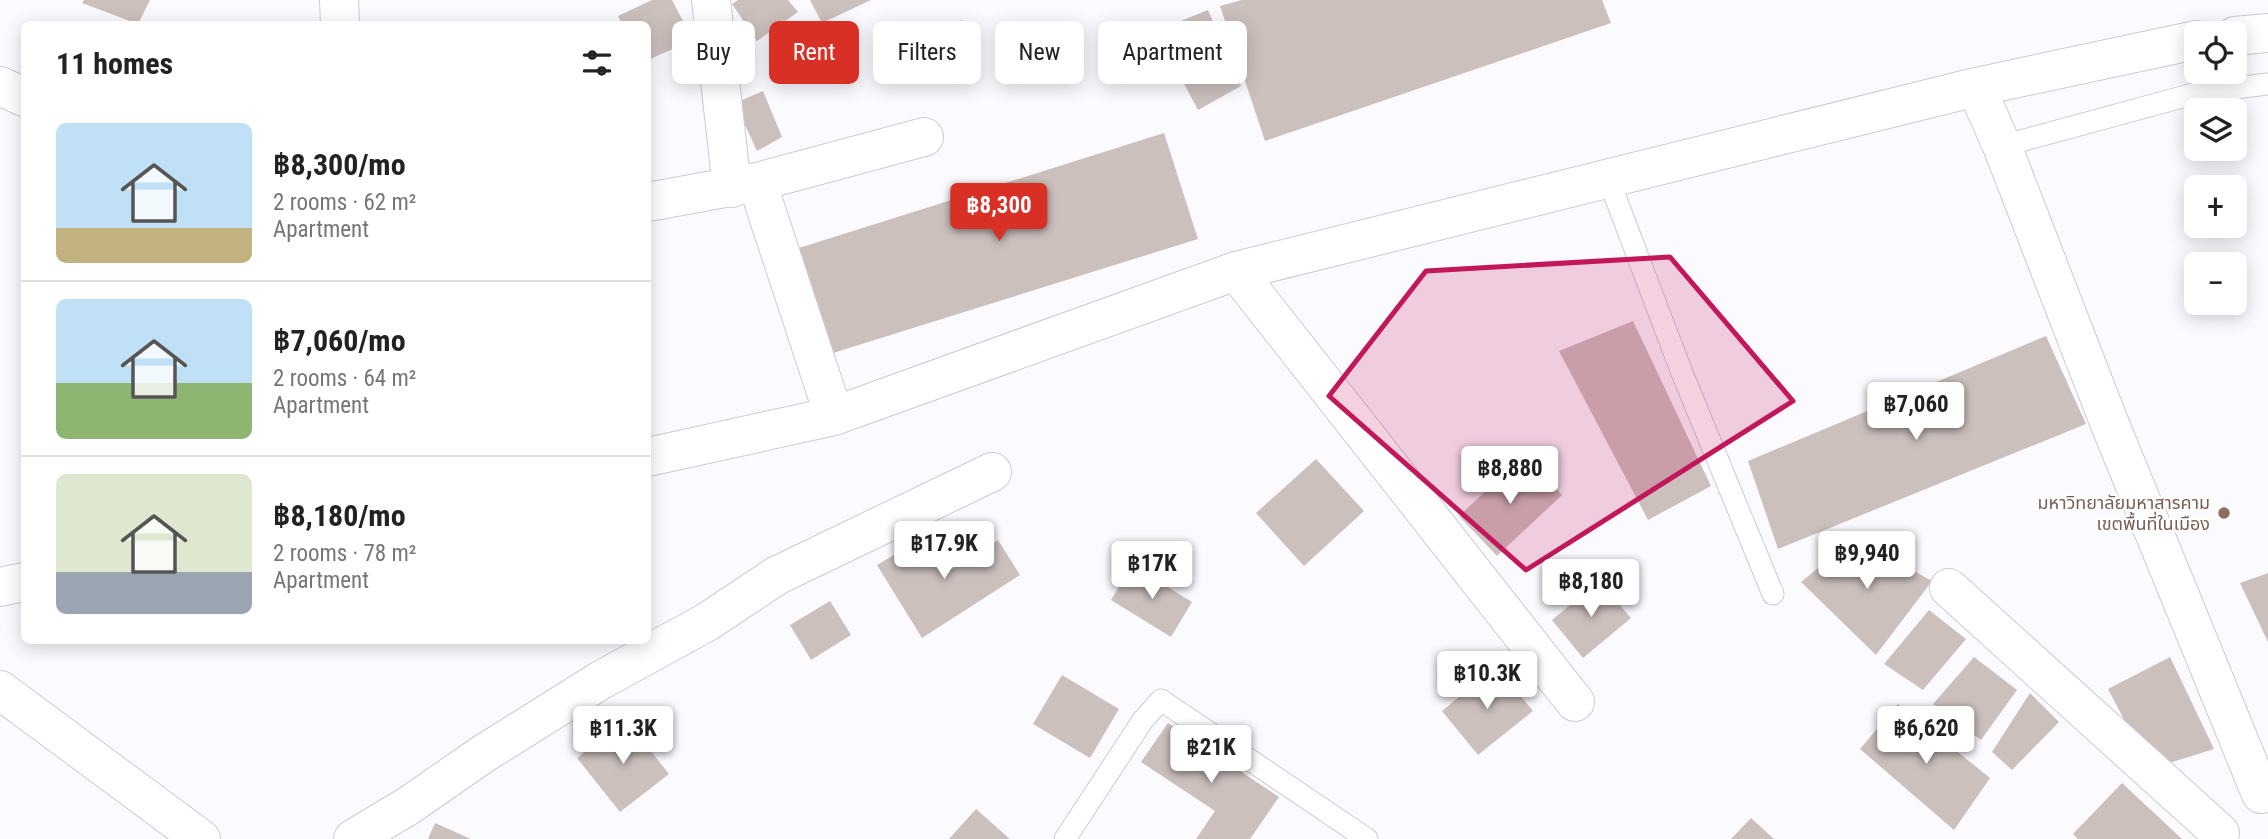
<!DOCTYPE html>
<meta charset="utf-8">
<style>
:root{--surface:#fff;--page:#f2f2f2;--text:#222;--muted:#767676;--line:#e0e0e0;--accent:#d93025}
body{margin:0;font-family:"Roboto Condensed","Noto Sans Thai",sans-serif;background:var(--page);color:var(--text);height:100vh;display:flex;flex-direction:column;font-size:26px;white-space:nowrap}
*{box-sizing:border-box;margin:0}
p{font-size:23px;color:var(--muted)}
.icon{flex:none;width:38px;height:38px;fill:none;stroke:currentColor;stroke-width:2;stroke-linecap:round;stroke-linejoin:round}
.map{position:relative;flex:1;overflow:hidden}
.drawer{position:absolute;left:21px;top:21px;width:630px;height:623px;display:flex;flex-direction:column;background:var(--surface);border-radius:10px;box-shadow:0 4px 18px #0003}
.drawer>*{flex:none}
.guide{position:absolute;left:672px;top:21px;width:665px;height:63px;display:flex;gap:14px}
.tools{position:absolute;left:2184px;top:21px;display:grid;gap:14px}
.tools a{display:grid;place-items:center;width:63px;height:63px;border-radius:10px;background:var(--surface);box-shadow:0 4px 18px #0003;font-size:35px}
.price{position:absolute;translate:-50% -60px;padding:0 16px;border-radius:7px;background:#fff;color:#222;font-size:23px;line-height:46px;filter:drop-shadow(0 2px 4px #0008)}
.price::after{content:'';position:absolute;left:50%;top:42px;width:21px;height:16px;margin-left:-10px;background:inherit;clip-path:polygon(0 0,100% 0,50% 100%)}
.price.on{background:var(--accent);color:#fff}
ul{padding:0;list-style:none}
li{display:flex;align-items:center;gap:21px;height:175px;padding:0 35px}
li+li{border-top:2px solid var(--line)}
li span{display:grid;place-items:center;flex:none;width:196px;height:140px;border-radius:10px;color:#555}
li>.icon{margin-inline-start:auto}
span .icon{width:84px;height:84px;fill:#fffc;stroke-width:1}
li b{font-size:30px}
h2{display:flex;justify-content:space-between;align-items:center;height:84px;padding:0 35px;font-size:30px}
.chip{padding:0 24px;border-radius:10px;background:var(--surface);box-shadow:0 4px 18px #0003;font-size:24px;line-height:63px}
.chip.on{background:var(--accent);color:#fff}
.map>svg:first-child{display:block}
.building{fill:#ccc0bd}
.lines{fill:none;stroke-linecap:round;stroke-linejoin:round}
.service-casing{stroke:#cccbd6;stroke-width:23}
.minor-casing{stroke:#cccbd6;stroke-width:40}
.service{stroke:#fff;stroke-width:21}
.minor{stroke:#fff;stroke-width:38}
.marked{fill:#c2185b;fill-opacity:0.2;stroke:#c2185b;stroke-width:5;stroke-linejoin:round}
.education-dot{fill:#8d6e63;stroke:#fff;stroke-width:2.5}
.labels{text-anchor:middle;stroke-width:5;stroke-linejoin:round;paint-order:stroke}
.education-label{font-size:18px;fill:#785e54;stroke:#fff;text-anchor:end}
</style>
<div class="map">
<svg width="2268" height="839" viewBox="0 0 2268 839">
<rect width="100%" height="100%" fill="#fbfaff"/>
<path class="building" d="M84 0H150L138 24 82 3Z
M652 0H672L693 40 648 60V24H622L618 16Z
M738 0H788L798 12 757 41 732 4Z
M810 0H871L822 23Z
M1242 0H1602L1611 23 1265 141 1220 6Z
M1208 10 1241 86 1198 110 1156 31Z
M962 20 981 68 947 84 923 34Z
M763 91 782 137 757 151 735 103Z
M1164 133 1198 239 833 353 799 248Z
M1633 321 1711 486 1648 520 1559 351Z
M2046 336 2086 424 1778 549 1748 461Z
M1524 455 1562 495 1497 556 1459 516Z
M1316 459 1364 511 1304 566 1256 513Z
M929 534 952 569 998 540 1020 575 922 638 877 565Z
M1855 538 1932 581 1876 655 1801 582Z
M1132 565 1192 602 1171 637 1111 600Z
M2268 573V642L2240 583Z
M1599 581 1631 618 1583 658 1552 620Z
M830 601 851 635 811 660 790 625Z
M1929 610 1966 639 1923 690 1884 664Z
M1974 657 2017 690 1981 740 1933 704Z
M2170 657 2214 749 2150 769 2108 689Z
M1496 666 1533 711 1478 755 1442 711Z
M1062 675 1119 709 1090 758 1033 724Z
M2030 693 2059 722 2012 770 1992 752Z
M1898 704 1990 778 1954 830 1860 749Z
M626 720 669 774 620 812 577 758Z
M1168 723 1279 797 1250 839H1196L1215 811 1141 762Z
M2122 783 2182 839H2078L2073 834Z
M976 809 1010 839H949Z
M1751 818 1774 839H1731Z
M435 823 471 839H428Z"/>
<g class="lines">
<g class="service-casing">
<path id="service" d="M2002 146 2197 93 2268 84
M1608 178 1682 373 1773 594
M1065 839 1143 720 1161 700 1367 839"/>
</g>
<g class="minor-casing">
<path id="minor" d="M339 0 340 24
M711 0 732 188
M2235 36 2268 33
M0 86 24 97
M1976 87 2002 146 2109 422 2261 794
M757 182 834 416
M648 202 757 182 924 137
M1236 271 1575 702
M648 457 834 416 1236 271 1976 87 2196 40
M0 587 24 582
M1949 588 2220 833
M0 690 201 839
M353 839 408 806 483 754 601 680 707 622 776 576 992 472"/>
</g>
<use href="#service" class="service"/>
<use href="#minor" class="minor"/>
</g>
<path class="marked" d="M1670 257 1793 401 1526 570 1329 396 1426 271Z"/>
<circle class="education-dot" cx="2224" cy="513" r="7"/>
<g class="labels">
<g class="education-label">
<text x="2210" y="509">มหาวิทยาลัยมหาสารคาม<tspan x="2210" dy="21">เขตพื้นที่ในเมือง</tspan></text>
</g>
</g>
</svg>
<div class="tools">
<a><svg class="icon" aria-label="locate" viewBox="0 0 24 24"><circle cx="12" cy="12" r="6"/><path d="M12 2v4M12 18v4M2 12h4M18 12h4"/></svg></a>
<a><svg class="icon" aria-label="layers" viewBox="0 0 24 24"><path d="M12 4l9 5-9 5-9-5zM3 14l9 5 9-5"/></svg></a>
<a>+</a>
<a>−</a>
</div>
<b class="price on" style="left:999px;top:243px">฿8,300</b>
<b class="price" style="left:1916px;top:442px">฿7,060</b>
<b class="price" style="left:1510px;top:506px">฿8,880</b>
<b class="price" style="left:944px;top:581px">฿17.9K</b>
<b class="price" style="left:1867px;top:591px">฿9,940</b>
<b class="price" style="left:1152px;top:601px">฿17K</b>
<b class="price" style="left:1591px;top:619px">฿8,180</b>
<b class="price" style="left:1487px;top:711px">฿10.3K</b>
<b class="price" style="left:623px;top:766px">฿11.3K</b>
<b class="price" style="left:1926px;top:766px">฿6,620</b>
<b class="price" style="left:1211px;top:785px">฿21K</b>
<div class="guide">
<a class="chip">Buy</a>
<a class="chip on">Rent</a>
<a class="chip">Filters</a>
<a class="chip">New</a>
<a class="chip">Apartment</a>
</div>
<section class="drawer">
<h2>11 homes<svg class="icon" aria-label="filters" viewBox="0 0 24 24"><path d="M4 7h16M4 17h16"/><circle cx="9" cy="7" r="2"/><circle cx="15" cy="17" r="2"/></svg></h2>
<ul>
<li><span style="background:linear-gradient(#bfe0f5 75%,#c2b280 0)"><svg class="icon" aria-label="home" viewBox="0 0 24 24"><path d="M3 11l9-7 9 7M6 9v11h12V9"/></svg></span><div><b>฿8,300/mo</b><p>2 rooms · 62 m²</p><p>Apartment</p></div></li>
<li><span style="background:linear-gradient(#bfe0f5 60%,#8fb573 0)"><svg class="icon" aria-label="home" viewBox="0 0 24 24"><path d="M3 11l9-7 9 7M6 9v11h12V9"/></svg></span><div><b>฿7,060/mo</b><p>2 rooms · 64 m²</p><p>Apartment</p></div></li>
<li><span style="background:linear-gradient(#dfe7d0 70%,#9aa5b1 0)"><svg class="icon" aria-label="home" viewBox="0 0 24 24"><path d="M3 11l9-7 9 7M6 9v11h12V9"/></svg></span><div><b>฿8,180/mo</b><p>2 rooms · 78 m²</p><p>Apartment</p></div></li>
</ul>
</section>
</div>
